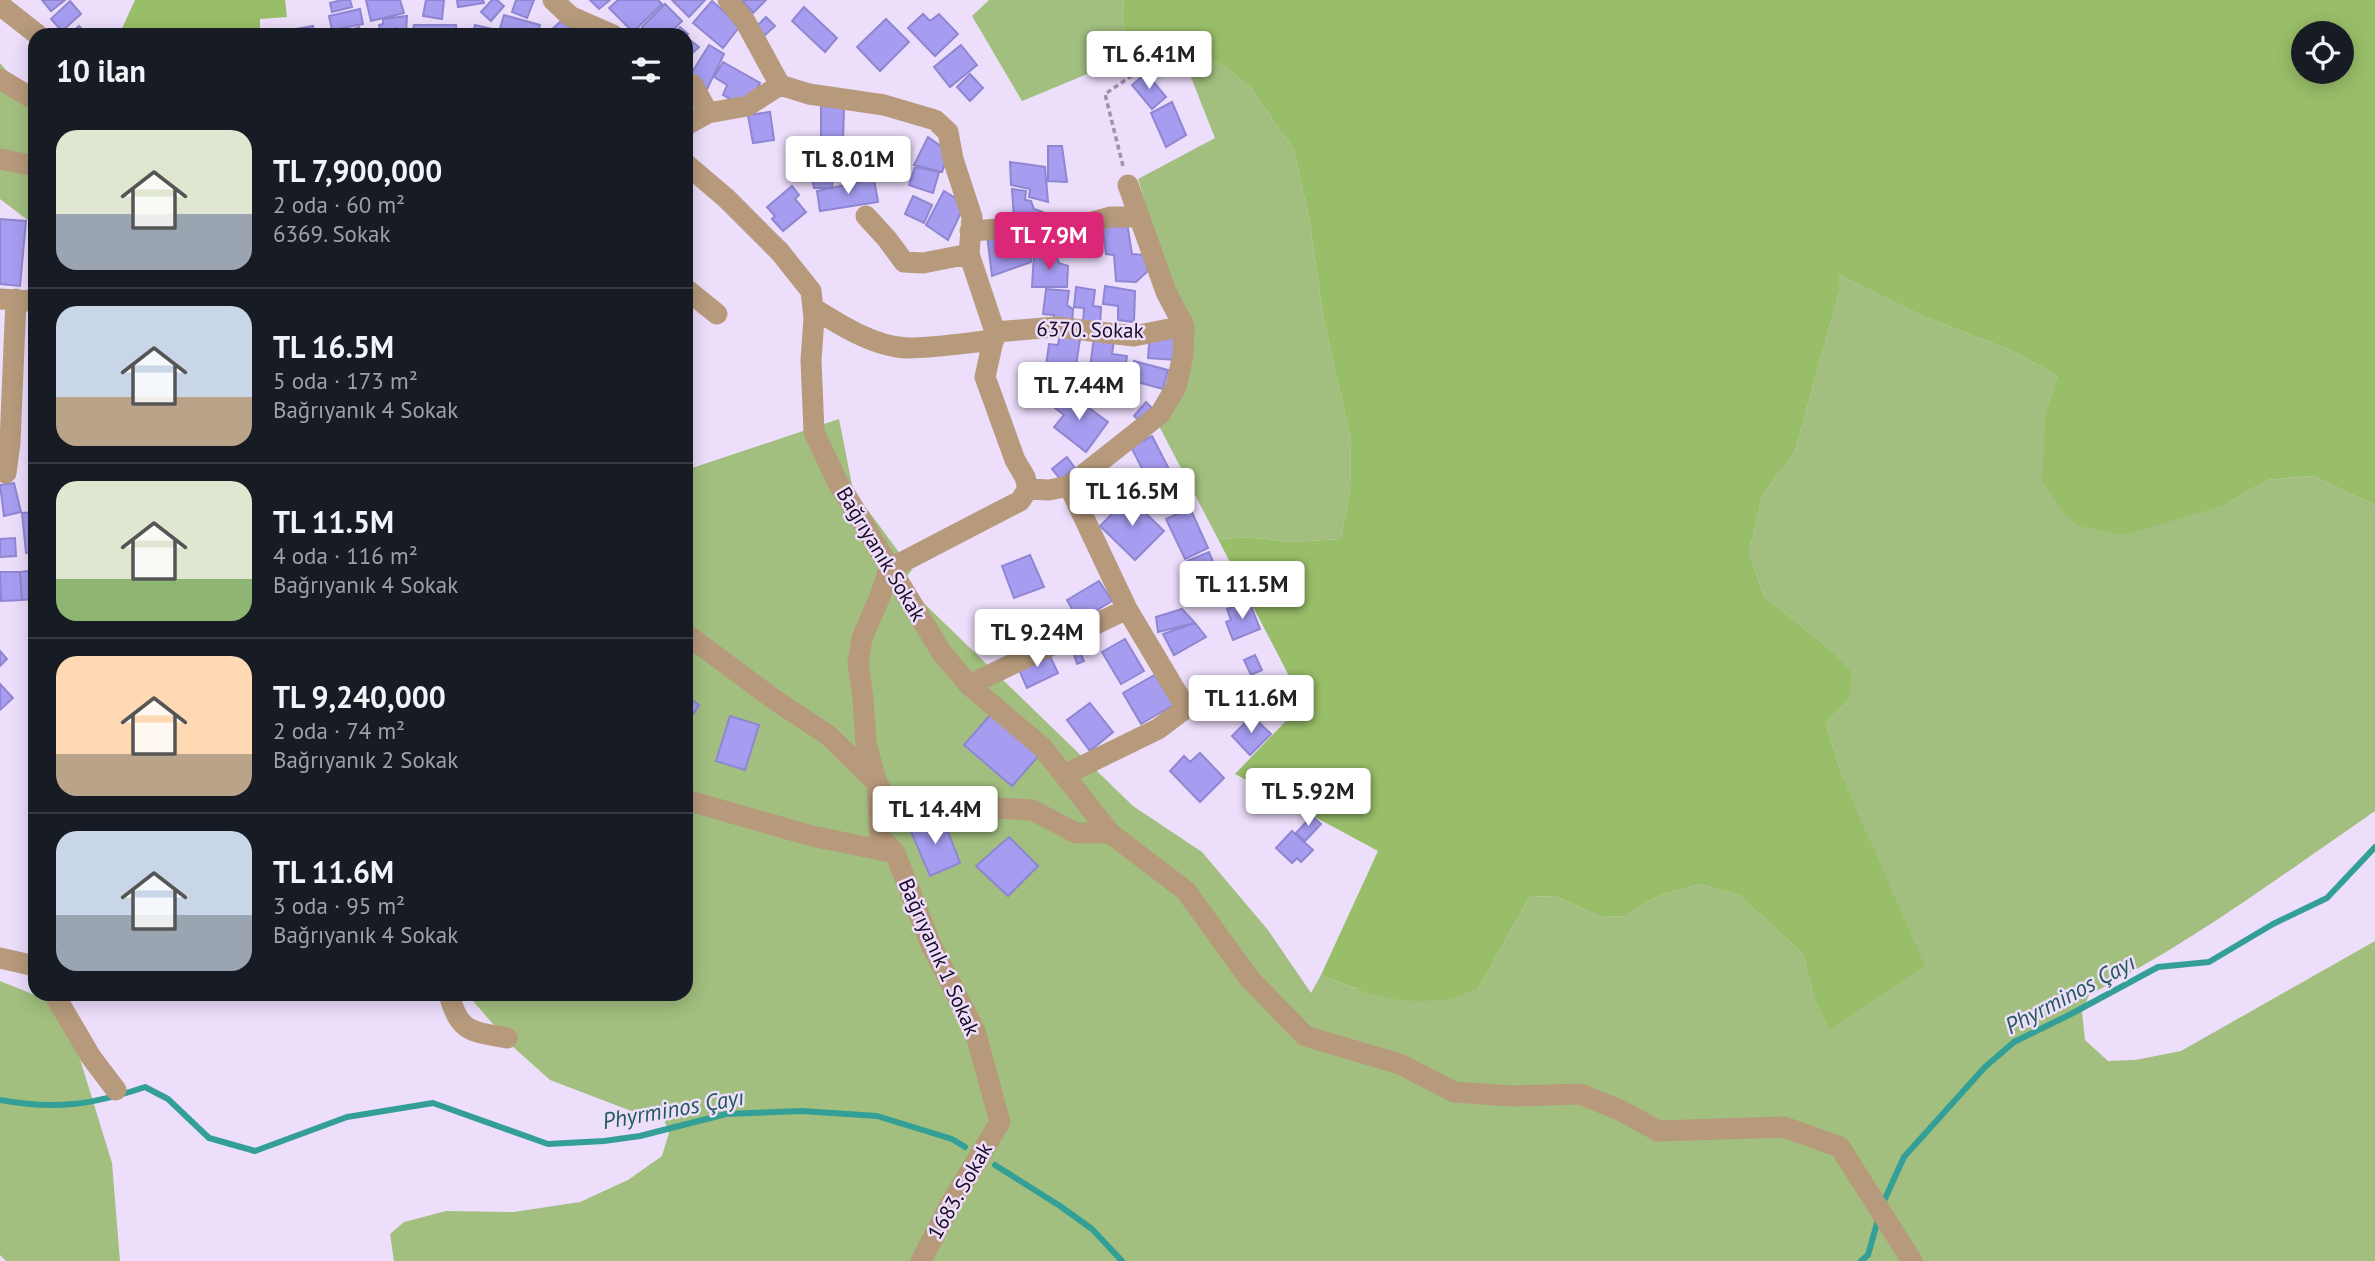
<!DOCTYPE html>
<html lang="tr">
<meta charset="utf-8">
<style>
:root{--surface:#171b24;--page:#242831;--text:#f1f3f6;--muted:#9ea1a6;--line:#363941;--accent:#db2777}
body{margin:0;font-family:"PT Sans",sans-serif;background:var(--page);color:var(--text);height:100vh;display:flex;flex-direction:column;font-size:26px;white-space:nowrap}
*{box-sizing:border-box;margin:0}
p{font-size:23px;color:var(--muted)}
.icon{flex:none;width:38px;height:38px;fill:none;stroke:currentColor;stroke-width:2;stroke-linecap:round;stroke-linejoin:round}
.map{position:relative;flex:1;overflow:hidden}
.panel{position:absolute;left:28px;top:28px;width:665px;height:973px;display:flex;flex-direction:column;background:var(--surface);border-radius:21px;box-shadow:0 4px 18px #0003}
.panel>*{flex:none}
.tools{position:absolute;left:2291px;top:21px;display:grid;gap:14px}
.tools a{display:grid;place-items:center;width:63px;height:63px;border-radius:50%;background:var(--surface);box-shadow:0 4px 18px #0003;font-size:35px}
.price{position:absolute;translate:-50% -60px;padding:0 16px;border-radius:7px;background:#fff;color:#222;font-size:23px;line-height:46px;filter:drop-shadow(0 2px 4px #0008)}
.price::after{content:'';position:absolute;left:50%;top:42px;width:21px;height:16px;margin-left:-10px;background:inherit;clip-path:polygon(0 0,100% 0,50% 100%)}
.price.on{background:var(--accent);color:#fff}
ul{padding:0;list-style:none}
li{display:flex;align-items:center;gap:21px;height:175px;padding:0 28px}
li+li{border-top:2px solid var(--line)}
li span{display:grid;place-items:center;flex:none;width:196px;height:140px;border-radius:21px;color:#555}
li>.icon{margin-inline-start:auto}
span .icon{width:84px;height:84px;fill:#fffc;stroke-width:1}
li b{font-size:30px}
h2{display:flex;justify-content:space-between;align-items:center;height:84px;padding:0 28px;font-size:30px}
.map>svg:first-child{display:block}
.green{fill:#a2bf7f}
.forest{fill:#99be69;fill-rule:evenodd}
.lines{fill:none;stroke-linecap:round;stroke-linejoin:round}
.stream{stroke:#339f97;stroke-width:6}
.building{fill:#a69df1;stroke:#8f86d1;stroke-width:2}
.path{stroke:#9f90ac;stroke-width:3.5;stroke-dasharray:5 3.5;stroke-linecap:butt}
.street{stroke:#b79a7c;stroke-width:21}
.labels{text-anchor:middle;stroke-width:5;stroke-linejoin:round;paint-order:stroke}
.street-label{font-size:21px;fill:#1b0c26;stroke:#eddefc}
.water-label{font-size:23px;font-style:italic;fill:#205a56;stroke:#eddefc}
</style>
<div class="map">
<svg width="2375" height="1261" viewBox="0 0 2375 1261">
<rect width="100%" height="100%" fill="#eddefc"/>
<path class="green" d="M989 0H1124L1122 22 1133 55 1022 101 972 16Z
M1175 37 1224 66 1252 89 1294 150 1310 223 1323 316 1351 440 1350 490 1341 539 1291 542 1250 537 1218 539 1159 426 1179 317 1138 179 1215 138Z
M0 63 35 105V241H30L29 221 0 199Z
M1839 275 1925 317 2013 351 2057 376 2046 410 2225 505 2267 480 2313 476 2375 505V811C2282 875 2190 944 2089 995L2082 1012 2085 1040 2108 1061 2135 1060 2181 1051 2375 941V1261H394L390 1234 404 1222 446 1211 514 1212 580 1202 628 1180 662 1156 669 1133 663 1117 634 1112 550 1080 511 1045 467 994H686V470L839 419 853 490 912 570 902 582 1133 806 1202 852 1268 930 1311 993 1321 975 1356 989H1478L1530 896 1557 897 1602 917 1625 916 1660 895 1701 884 1740 896 1803 954 1813 994 1843 779 1826 724 1850 698 1826 646 1764 596 1749 553 1762 496 1795 451 1839 293Z
M0 981 52 1002 72 1033 112 1163 120 1261H6L0 1255Z"/>
<path class="forest" d="M135 0H285L287 17 260 19V35H119Z
M1124 0H2375V505L2313 476 2267 480 2225 505 2124 535 2079 526 2062 512 2042 480 2046 410 2057 376 2013 351 1925 317 1839 275V293L1795 451 1762 496 1749 553 1764 596 1826 646 1851 671 1850 698 1826 724 1843 779 1925 966 1830 1029 1813 994 1803 954 1740 896 1701 884 1660 895 1625 916 1602 917 1557 897 1530 896 1478 989C1466 993 1454 999 1442 1000 1394 1005 1363 992 1321 975L1378 851 1235 774 1303 703 1218 539 1250 537 1291 542 1341 539 1350 490 1351 440 1323 316 1310 223 1294 150 1252 89 1224 66 1175 38 1133 55 1122 22ZM2303 33H2342V72H2303Z"/>
<g class="lines">
<path class="stream" d="M0 1100C55 1110 92 1105 145 1087L168 1099 209 1138 255 1151 347 1117 433 1103 548 1144 604 1141 640 1136 726 1114 802 1111 877 1116 952 1139 965 1147
M995 1165 1060 1206 1092 1229 1122 1261
M1883 1203 1904 1157 1985 1067 2014 1042 2071 1014 2158 967 2209 962 2273 924 2327 898 2375 847
M1861 1261 1868 1255 1879 1216"/>
</g>
<path class="building" d="M42 0H65L51 11Z
M342 0H350L352 7 332 12 330 3Z
M366 0H400L404 13 371 21Z
M426 0H444L442 19 423 16Z
M457 0H483L484 3 458 7Z
M492 0H497L504 6 491 21 481 12Z
M516 0H534L527 18 512 12Z
M590 0H610L599 9Z
M618 0H658L662 4 633 32 609 8Z
M672 0H705L689 17Z
M742 0H766L753 13Z
M70 1 81 14 62 31 51 19Z
M712 1 740 26 723 48 693 23Z
M665 4 682 21 668 35H651L642 27Z
M804 7 837 38 825 52 792 21Z
M360 9 363 24 332 30 329 16Z
M923 14 930 21 939 14 958 34 935 56 908 28Z
M504 15 540 25 537 35H498Z
M407 16 406 34 396 28 389 35H381L379 25 383 24V19Z
M766 17 775 26 764 36 755 28Z
M886 19 909 42 880 71 857 47Z
M562 20 577 35H546Z
M414 25H456L457 35H412Z
M475 25 497 30 496 35H464L465 30 473 32Z
M79 26 88 35H69Z
M313 26 315 35H278V32Z
M359 27 362 35H339Z
M680 27 688 34 686 37 672 35Z
M690 40 699 47 687 58 686 45Z
M709 45 724 54 707 89 689 77Z
M961 45 977 65 950 87 934 67Z
M723 62 760 83 751 100 739 104 723 95 727 85 714 77Z
M1146 73 1166 97 1152 109 1132 85Z
M970 74 983 88 970 101 957 87Z
M1172 102 1186 135 1166 147 1151 113Z
M821 106H844L843 143H821Z
M770 112 774 140 753 143 748 115Z
M928 137 949 152 942 172 914 165Z
M1048 146H1062L1067 182 1048 181Z
M808 160H823L827 166 834 164 832 188H814Z
M1010 162 1045 167 1048 202 1029 197 1030 189 1011 185Z
M915 167 939 172 933 193 909 185Z
M874 179 878 202 820 211 817 191Z
M792 186 799 195 795 199 806 212 783 231 772 219 775 216 767 207Z
M1012 189 1026 191 1025 200 1031 201 1034 209 1043 212 1045 221 1014 220Z
M944 191 965 204 948 240 926 225Z
M913 196 932 205 924 223 905 214Z
M0 219 26 221 20 286 0 284Z
M1127 223 1132 254 1144 255 1148 271 1136 282 1116 281 1114 255 1106 254 1102 225Z
M987 234H1030L1031 262 992 276Z
M1034 253 1056 256 1059 263 1068 266 1067 287H1032Z
M32 276 35 277V290L29 289Z
M1105 286 1135 291 1134 322 1118 320V306L1103 304Z
M1076 287 1095 290 1093 306 1101 307 1100 327 1083 324 1084 308 1074 307Z
M1046 289 1069 291 1067 305 1073 309 1072 325 1054 323V315L1043 314Z
M1061 330 1081 333 1074 378 1045 373 1049 344 1058 345Z
M1150 332 1178 335 1176 360 1148 358Z
M1094 338 1114 340 1112 354 1127 356 1123 385 1088 381Z
M1134 361 1168 370 1163 389 1130 380Z
M1066 391 1108 422 1086 452 1054 427 1064 415 1054 407Z
M1146 402 1155 411 1143 424 1134 416Z
M1152 436 1171 473 1150 484 1131 447Z
M1067 457 1075 468 1061 480 1052 469Z
M1108 476 1115 485 1103 497 1095 489Z
M14 483 21 512 4 516 0 485Z
M1129 497 1164 531 1135 560 1100 526Z
M1190 508 1208 548 1185 559 1166 519Z
M35 512V552L26 553 22 513Z
M15 538 16 556 0 557V539Z
M1209 552 1223 586 1202 595 1187 561Z
M1030 555 1044 587 1014 598 1002 566Z
M35 570V599L22 600 20 572Z
M0 572H20L22 600 1 601Z
M1099 581 1112 601 1079 621 1067 600Z
M1249 601 1260 629 1233 640 1226 622 1231 620 1227 609Z
M1182 609 1195 623 1158 632 1156 617Z
M1195 623 1206 637 1174 655 1163 634Z
M1125 639 1144 671 1121 684 1102 652Z
M1077 645 1084 661 1077 664 1072 648Z
M1047 650 1058 673 1027 688 1017 665Z
M0 651 7 659 0 666Z
M1255 655 1262 670 1251 675 1244 660Z
M1156 674 1175 704 1141 724 1123 693Z
M0 684 13 698 0 710Z
M686 696 699 705 686 725Z
M1090 703 1113 732 1090 751 1067 720Z
M993 712 1041 753 1012 786 964 745Z
M730 716 759 725 745 770 716 761Z
M1252 716 1271 734 1250 755 1232 736Z
M1200 753 1224 778 1200 802 1170 771 1184 756 1190 762Z
M942 816 960 863 930 876 910 829Z
M1312 816 1321 824 1305 841 1296 833Z
M1292 831 1313 850 1301 862 1297 858 1292 863 1276 848Z
M1009 837 1038 866 1008 896 976 866Z"/>
<g class="lines">
<path class="path" d="M1123 166 1105 94 1146 66"/>
<path class="street" d="M553 0 570 16 613 35
M728 0 745 21 780 85 809 94 884 105 935 120 948 132 953 159 972 217 969 254 995 332 985 377 1015 460 1025 477 1028 489
M0 5 38 35
M0 79 35 100
M686 82 693 85 708 113
M686 125 708 113 747 106 780 85
M0 159 35 166
M686 164 726 198 780 252 811 291 814 318 811 360 814 432 837 481 942 653 969 685 1042 747 1110 833 1186 891 1249 978 1305 1036 1400 1064 1454 1092 1512 1096 1580 1094 1622 1111 1658 1131 1784 1127 1840 1147 1912 1261
M866 216 887 239 904 262 923 263 969 254
M970 231 1015 228 1060 231 1110 217H1139
M686 289 717 314
M0 299 35 301
M813 308C840 325 875 347 907 348 936 348 966 343 994 340
M995 332 1056 327 1134 336 1184 326
M6 473 10 443 16 299
M1028 489 1049 490 1069 486 1160 414 1176 387 1183 355 1184 326 1166 292 1128 185
M686 634 775 700 828 735 877 783 895 815 942 805 1032 810 1076 833H1110
M969 685 1127 609
M1186 708 1231 691 1246 690 1271 707
M1064 775 1158 729 1186 708 1127 609 1069 486
M686 800 812 836 895 853
M0 958 35 966
M54 994 91 1057 116 1090
M449 994C459 1033 471 1031 507 1038
M921 1261 950 1205 1000 1122 975 1031 931 945 895 853 880 837 877 783 866 744 863 698 858 662 862 638 879 599 889 569 1020 501 1028 489"/>
</g>
<g class="labels">
<g class="street-label">
<text transform="translate(1090 330) rotate(1)" y="7">6370. Sokak</text>
<text transform="translate(881 554) rotate(59)" y="7">Bağrıyanık Sokak</text>
<text transform="translate(939 957) rotate(66)" y="7">Bağrıyanık 1 Sokak</text>
<text transform="translate(960 1191) rotate(-60)" y="7">1683. Sokak</text>
</g>
<g class="water-label">
<text transform="translate(2070 994) rotate(-28)" y="8">Phyrminos Çayı</text>
<text transform="translate(673 1109) rotate(-10)" y="8">Phyrminos Çayı</text>
</g>
</g>
</svg>
<div class="tools">
<a><svg class="icon" aria-label="locate" viewBox="0 0 24 24"><circle cx="12" cy="12" r="6"/><path d="M12 2v4M12 18v4M2 12h4M18 12h4"/></svg></a>
</div>
<b class="price" style="left:1149px;top:91px">TL 6.41M</b>
<b class="price" style="left:848px;top:196px">TL 8.01M</b>
<b class="price on" style="left:1049px;top:272px">TL 7.9M</b>
<b class="price" style="left:1079px;top:422px">TL 7.44M</b>
<b class="price" style="left:1132px;top:528px">TL 16.5M</b>
<b class="price" style="left:1242px;top:621px">TL 11.5M</b>
<b class="price" style="left:1037px;top:669px">TL 9.24M</b>
<b class="price" style="left:1251px;top:735px">TL 11.6M</b>
<b class="price" style="left:1308px;top:828px">TL 5.92M</b>
<b class="price" style="left:935px;top:846px">TL 14.4M</b>
<section class="panel">
<h2>10 ilan<svg class="icon" aria-label="filters" viewBox="0 0 24 24"><path d="M4 7h16M4 17h16"/><circle cx="9" cy="7" r="2"/><circle cx="15" cy="17" r="2"/></svg></h2>
<ul>
<li><span style="background:linear-gradient(#dfe7d0 60%,#9aa5b1 0)"><svg class="icon" aria-label="home" viewBox="0 0 24 24"><path d="M3 11l9-7 9 7M6 9v11h12V9"/></svg></span><div><b>TL 7,900,000</b><p>2 oda · 60 m²</p><p>6369. Sokak</p></div></li>
<li><span style="background:linear-gradient(#c9d6e8 65%,#b9a48a 0)"><svg class="icon" aria-label="home" viewBox="0 0 24 24"><path d="M3 11l9-7 9 7M6 9v11h12V9"/></svg></span><div><b>TL 16.5M</b><p>5 oda · 173 m²</p><p>Bağrıyanık 4 Sokak</p></div></li>
<li><span style="background:linear-gradient(#dfe7d0 70%,#8fb573 0)"><svg class="icon" aria-label="home" viewBox="0 0 24 24"><path d="M3 11l9-7 9 7M6 9v11h12V9"/></svg></span><div><b>TL 11.5M</b><p>4 oda · 116 m²</p><p>Bağrıyanık 4 Sokak</p></div></li>
<li><span style="background:linear-gradient(#ffd9b3 70%,#b9a48a 0)"><svg class="icon" aria-label="home" viewBox="0 0 24 24"><path d="M3 11l9-7 9 7M6 9v11h12V9"/></svg></span><div><b>TL 9,240,000</b><p>2 oda · 74 m²</p><p>Bağrıyanık 2 Sokak</p></div></li>
<li><span style="background:linear-gradient(#c9d6e8 60%,#9aa5b1 0)"><svg class="icon" aria-label="home" viewBox="0 0 24 24"><path d="M3 11l9-7 9 7M6 9v11h12V9"/></svg></span><div><b>TL 11.6M</b><p>3 oda · 95 m²</p><p>Bağrıyanık 4 Sokak</p></div></li>
</ul>
</section>
</div>
